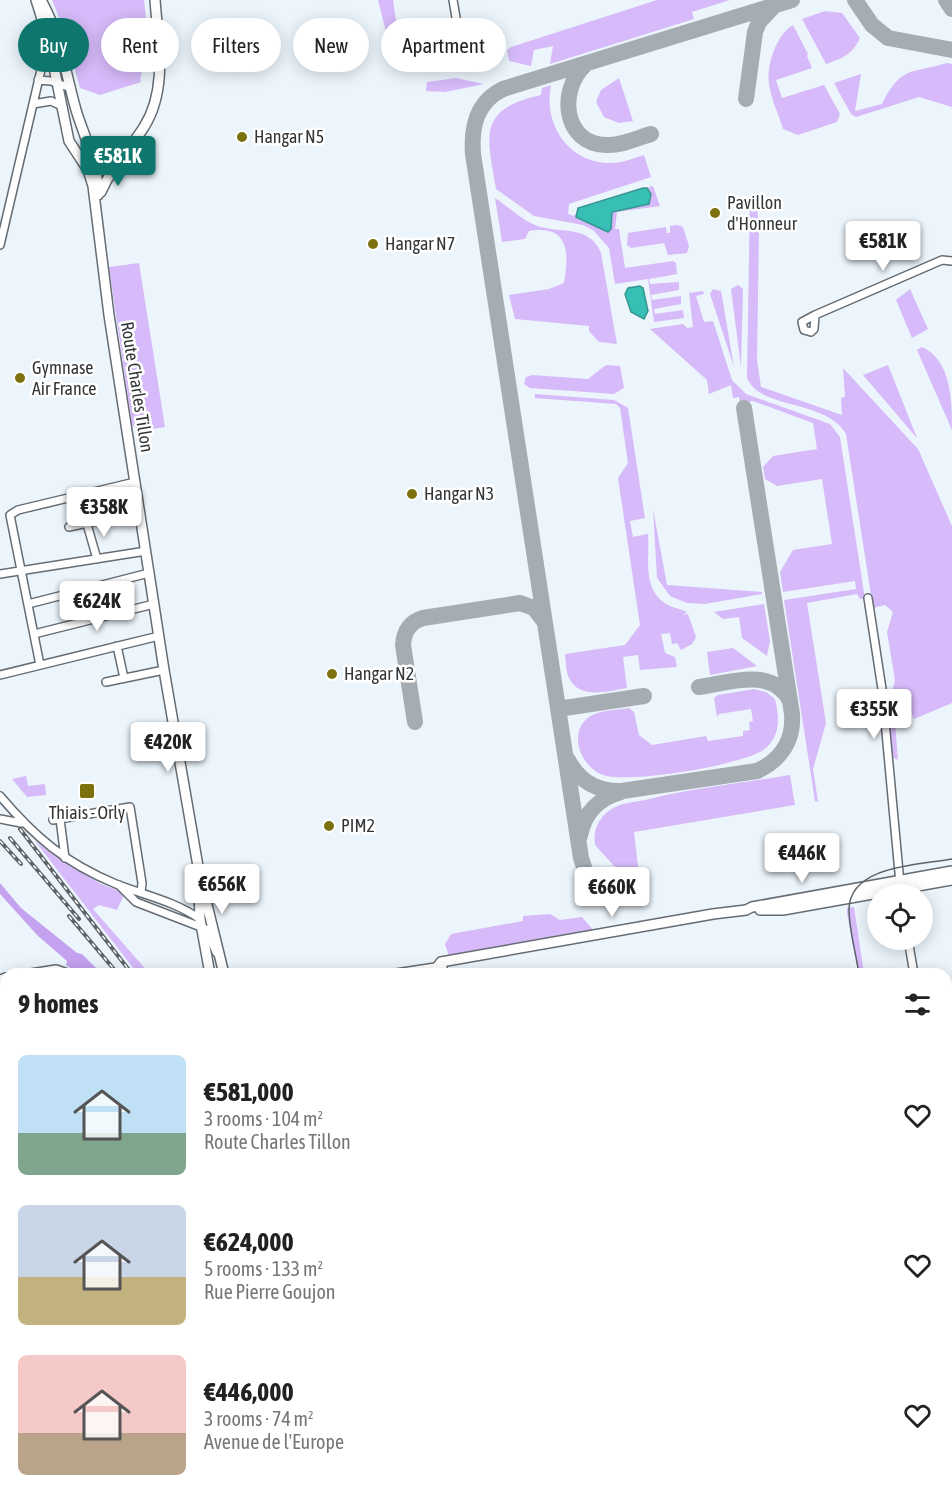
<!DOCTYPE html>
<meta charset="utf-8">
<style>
:root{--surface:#fff;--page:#f6f6f6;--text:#222;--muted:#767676;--accent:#0f766e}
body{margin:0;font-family:"Asap Condensed",sans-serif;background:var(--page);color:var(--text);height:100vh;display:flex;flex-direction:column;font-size:22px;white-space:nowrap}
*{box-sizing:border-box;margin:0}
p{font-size:20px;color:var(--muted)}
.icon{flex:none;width:33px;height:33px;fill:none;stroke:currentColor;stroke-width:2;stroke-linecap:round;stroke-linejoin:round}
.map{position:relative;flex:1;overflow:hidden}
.drawer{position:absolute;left:0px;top:968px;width:952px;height:536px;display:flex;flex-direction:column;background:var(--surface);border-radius:18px 18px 0 0;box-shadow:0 3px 15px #0003}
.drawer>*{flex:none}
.top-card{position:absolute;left:18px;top:18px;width:600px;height:54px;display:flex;gap:12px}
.controls{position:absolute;left:867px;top:884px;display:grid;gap:12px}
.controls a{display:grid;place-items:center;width:66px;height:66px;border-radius:50%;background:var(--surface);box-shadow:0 3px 15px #0003;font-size:30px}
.price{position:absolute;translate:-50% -51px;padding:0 14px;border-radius:6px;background:#fff;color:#222;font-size:20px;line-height:39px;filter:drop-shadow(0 2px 3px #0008)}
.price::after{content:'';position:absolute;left:50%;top:36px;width:18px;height:14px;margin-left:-9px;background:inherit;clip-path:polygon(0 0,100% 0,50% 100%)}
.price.current{background:var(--accent);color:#fff}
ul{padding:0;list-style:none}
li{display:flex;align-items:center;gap:18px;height:150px;padding:0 18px}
li span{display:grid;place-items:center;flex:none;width:168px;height:120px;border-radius:9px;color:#555}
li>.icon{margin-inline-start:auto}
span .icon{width:72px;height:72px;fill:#fffc;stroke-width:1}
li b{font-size:26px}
h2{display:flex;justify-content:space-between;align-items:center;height:72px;padding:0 18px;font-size:26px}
.tag{padding:0 21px;border-radius:27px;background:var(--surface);box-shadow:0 3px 15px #0003;font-size:21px;line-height:54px}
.tag.current{background:var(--accent);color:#fff}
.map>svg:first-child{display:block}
.green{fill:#d6baf9}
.forest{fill:#c5a2ef}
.water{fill:#37bfb5;stroke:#369690;stroke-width:1.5}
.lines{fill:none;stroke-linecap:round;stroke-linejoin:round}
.taxiway{stroke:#a5acb2;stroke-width:16}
.street-casing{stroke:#656c73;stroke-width:10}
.secondary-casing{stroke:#656c73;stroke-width:12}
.highway-casing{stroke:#656c73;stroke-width:15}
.street{stroke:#fff;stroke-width:7}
.secondary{stroke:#fff;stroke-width:9}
.highway{stroke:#fff;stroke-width:12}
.tram{stroke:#5e6367;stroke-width:1.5}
.rail-casing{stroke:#5e6367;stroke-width:4}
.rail{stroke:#fff;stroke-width:1.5;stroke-dasharray:4.5;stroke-linecap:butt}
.poi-dot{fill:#7d700f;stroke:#fff;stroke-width:2}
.labels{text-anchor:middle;stroke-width:5;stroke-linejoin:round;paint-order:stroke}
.poi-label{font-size:18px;fill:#333639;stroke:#fff;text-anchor:start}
.street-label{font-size:18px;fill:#333639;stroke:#fff}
</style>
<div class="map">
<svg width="952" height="1502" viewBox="0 0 952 1502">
<rect width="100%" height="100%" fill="#ecf5fc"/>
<path class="green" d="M52 0H144L150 51 140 78 141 82 100 95 80 88 63 27Z
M378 0H393L400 49 393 50 390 48Z
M657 0H730L692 12 694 19 550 64 553 46 534 50 531 66 509 61 507 50 511 47Z
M825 11 842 13 860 38C852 55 843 58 826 64L802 19Z
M793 25 808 54 807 56 812 68 776 80 782 98 824 85 840 114 837 122 798 135 783 129C779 115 771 99 769 84 766 65 777 34 793 25Z
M947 63 952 64V107L919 97 856 117 851 114 834 83 861 74 855 111 882 104C902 65 911 74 947 63Z
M456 78 484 84 445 92 426 91 427 82Z
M619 78 633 121 619 123 604 117 596 102 601 90Z
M551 85C543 125 569 164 612 163 622 163 634 158 644 155L651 177 569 204 568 214 574 216 575 213 577 218 608 232 611 225 612 212 647 205 651 192 646 188 653 186 660 206 617 212 615 229H619L625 268 673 261 676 263 677 274 649 279 650 284 679 282V290L651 295 652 300 681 296V304L654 309 655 314 683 310 684 318 654 322 648 279 615 284 609 248 593 230 583 225 534 216 496 189C487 136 477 109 541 95L542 88Z
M756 195 759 230 757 360 761 387 842 415 841 398 845 397 843 368 918 449 952 526V703L914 719 903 694 893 698 898 760 891 756 888 708 895 680 887 632 893 612 885 605 873 608 846 434C827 399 760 410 747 378L750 197Z
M495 198C508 206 520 219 535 225 559 235 589 223 601 253L617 344 599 342 589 331V326L515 319 509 295 549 289 564 283C569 254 570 224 529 231L525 239 502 242Z
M678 225 683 227 689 246 687 253 668 255 664 243 631 248 627 245 628 233 666 227 667 233H670V226Z
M139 263 165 427 140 431 132 425 109 267Z
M738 285 743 289 741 367 731 289Z
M713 289 721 291 734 367 710 294Z
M910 289 928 329 912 338 896 300Z
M703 291 704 294 696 296 704 322 713 321 732 380 746 394 830 424 840 437 865 599H860L857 594 807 603 826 723 813 769 818 802 815 801 784 600 856 589 855 581 783 592 780 572 793 550 832 544 822 479 777 486 765 479 763 467 773 456 817 449 813 423 753 401 740 403 739 397 733 398 731 385 709 394 707 380 650 329 683 324 687 328 693 327 689 293Z
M922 347C952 360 952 403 952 430L917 350Z
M606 365 620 366 624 388 614 394 530 388 524 384 526 377 532 375 588 379Z
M888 365 917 438 863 375Z
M535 394 614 400 628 408 645 518 630 521 633 537 648 534C650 559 641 590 668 605 674 608 681 609 687 612L683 615 688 614 696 637 692 644 681 650 677 643 672 644 670 633 661 634 665 653 675 657 677 667 640 670 638 655 623 657 627 688C610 691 579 700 569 678 566 672 566 662 565 654L625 645 640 625 618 478 628 463 620 408 616 404 535 398Z
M653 509 667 585 762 592V594L705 604 687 603 670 596 657 578Z
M764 604 770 641 767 656 742 638 739 617 723 619 714 612Z
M733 648 757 666 710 675 707 652Z
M754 689 766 692 775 699C779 716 781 733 767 747 750 765 626 784 603 775 581 767 567 733 589 717 599 710 617 710 629 708L634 712 639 735 652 745 706 736 708 741 743 736V731L750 730 749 722 753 721 751 709 719 714 717 717 714 698 718 695Z
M790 775 795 805 634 832 639 875 614 866 595 845C593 831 598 818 610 810 620 803 634 802 645 800 693 788 742 783 790 775Z
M26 776 28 786 45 784 46 795 27 797 12 779Z
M35 841C55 857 77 870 99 883 108 888 116 887 124 895L117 910 99 905 93 909 149 973H137Z
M854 907 864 973H858L847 913V908Z
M550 914 560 920 582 917 595 932 449 956 445 944 451 934 523 921V916Z"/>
<path class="forest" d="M0 883 21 908 77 953 82 954 101 973H78L66 965 67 961 38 936 0 894Z"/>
<path class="water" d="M643 188H647L651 194 649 204 612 212 611 229 608 232 576 217 578 208Z
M640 286 643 288 648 311 644 319 631 312 625 294 628 288Z"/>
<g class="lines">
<path class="taxiway" d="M855 0 872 25 888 38 952 50
M946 0 952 9
M585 65C558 90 563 144 606 145 621 146 637 138 651 134
M746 99 755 32 759 22 774 6
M699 687C728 683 773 666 790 701
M558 709 644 696
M415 722 403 645C404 631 410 622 423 618L520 603 534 608 544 621
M568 760C579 781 598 792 622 791L757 771C781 760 794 740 792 714L744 408
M580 836C584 813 599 798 621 792
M601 897 587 876 581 858 473 154C471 127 476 102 503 89L792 0"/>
<g class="street-casing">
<path id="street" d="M453 0 459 35
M38 80 51 81 71 88
M33 104 51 101 62 106
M0 245 48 40
M815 315 942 260 952 261
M815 315 814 329 811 332 804 330 802 322Z
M87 524 97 559
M69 527 105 519
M0 574 146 551
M868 598 882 689 901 894
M28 604 149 573
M34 634 154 604
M117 646 124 678
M40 665 10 515 18 510 135 482
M0 675 159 636
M106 682 164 670
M0 796C35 837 65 863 116 884 144 895 174 901 200 919
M0 819 21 823
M60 819 65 858
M53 820 130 807 142 883 141 892
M119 885 136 902 206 929 216 952
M908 939 914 974
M946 1353 952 1366
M946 1408 952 1406
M946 1476H952
M741 1497 745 1502
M519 1502 531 1497 542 1502
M672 1502 675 1497"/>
</g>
<g class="secondary-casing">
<path id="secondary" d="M36 0 48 38 69 141 88 170 93 186 109 315 164 670 199 872 224 974
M41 0C61 36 65 71 76 110 85 139 99 166 98 195
M91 153 105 160 121 151
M101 192C113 164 129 151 144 127 168 89 158 42 155 0
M199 892 200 919 210 974
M760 910H783L952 880
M438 966 441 962 713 914 746 910 752 907 952 871
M31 974 56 970 67 974
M396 974 442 967
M0 980 6 978
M0 1036 6 1035
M0 1044 6 1043
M610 1497 611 1502
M796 1497V1502
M839 1497 840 1502
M478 1502 483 1497
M636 1502 637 1497"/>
</g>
<g class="highway-casing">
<path id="highway" d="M0 1085 6 1087
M0 1096 6 1097
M946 1118 952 1128
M946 1151 952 1183
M946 1210 952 1198
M946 1220 952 1218
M946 1235 952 1232
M946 1251 952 1249
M946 1267 952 1265
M415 1502 421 1497
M441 1502 448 1497"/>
</g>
<use href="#street" class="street"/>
<use href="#secondary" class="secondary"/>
<use href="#highway" class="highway"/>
<path class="tram" d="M859 974C856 953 849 930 849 909 850 865 920 865 952 859
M902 1497V1502"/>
<g class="rail-casing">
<path id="rail" d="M20 829 132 974
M10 838 79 919
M0 841 21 864
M69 916 118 974
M561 1497 566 1502"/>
</g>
<use href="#rail" class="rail"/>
</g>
<g class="poi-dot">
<circle cx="242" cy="137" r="6"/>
<circle cx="715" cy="213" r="6"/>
<circle cx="373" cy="244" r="6"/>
<circle cx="20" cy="378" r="6"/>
<circle cx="412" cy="494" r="6"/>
<circle cx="332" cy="674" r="6"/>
<rect x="79" y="783" width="16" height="16" rx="3"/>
<circle cx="329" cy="826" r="6"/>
</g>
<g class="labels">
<g class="poi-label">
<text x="254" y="143">Hangar N5</text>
<text x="727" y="209">Pavillon<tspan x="727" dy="21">d'Honneur</tspan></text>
<text x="385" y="250">Hangar N7</text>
<text x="32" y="374">Gymnase<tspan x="32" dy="21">Air France</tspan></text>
<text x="424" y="500">Hangar N3</text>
<text x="344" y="680">Hangar N2</text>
<text x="87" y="819" text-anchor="middle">Thiais - Orly</text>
<text x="341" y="832">PIM2</text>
</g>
<g class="street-label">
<text transform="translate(137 387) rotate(81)" y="6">Route Charles Tillon</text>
</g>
</g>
</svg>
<div class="controls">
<a><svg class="icon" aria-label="locate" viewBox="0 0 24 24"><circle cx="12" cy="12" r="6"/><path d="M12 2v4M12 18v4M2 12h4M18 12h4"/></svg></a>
</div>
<b class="price current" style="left:118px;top:187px">€581K</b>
<b class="price" style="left:883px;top:272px">€581K</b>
<b class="price" style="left:104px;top:538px">€358K</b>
<b class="price" style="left:97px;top:632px">€624K</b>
<b class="price" style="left:874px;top:740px">€355K</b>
<b class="price" style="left:168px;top:773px">€420K</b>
<b class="price" style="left:802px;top:884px">€446K</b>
<b class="price" style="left:222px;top:915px">€656K</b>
<b class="price" style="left:612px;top:918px">€660K</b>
<div class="top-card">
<a class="tag current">Buy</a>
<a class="tag">Rent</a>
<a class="tag">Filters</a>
<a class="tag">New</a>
<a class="tag">Apartment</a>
</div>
<section class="drawer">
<h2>9 homes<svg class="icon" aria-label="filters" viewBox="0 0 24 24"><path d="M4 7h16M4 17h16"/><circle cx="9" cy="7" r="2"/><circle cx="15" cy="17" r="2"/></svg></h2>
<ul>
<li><span style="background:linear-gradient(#bfe0f5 65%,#7fa58c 0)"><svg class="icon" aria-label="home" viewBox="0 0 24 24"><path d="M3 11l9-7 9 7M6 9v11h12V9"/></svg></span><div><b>€581,000</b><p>3 rooms · 104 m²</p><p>Route Charles Tillon</p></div><svg class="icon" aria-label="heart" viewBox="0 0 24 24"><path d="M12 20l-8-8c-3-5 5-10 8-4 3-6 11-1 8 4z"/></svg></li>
<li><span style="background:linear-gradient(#c9d6e8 60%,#c2b280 0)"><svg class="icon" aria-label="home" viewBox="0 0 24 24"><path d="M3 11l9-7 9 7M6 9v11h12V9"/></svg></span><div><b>€624,000</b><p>5 rooms · 133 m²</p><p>Rue Pierre Goujon</p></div><svg class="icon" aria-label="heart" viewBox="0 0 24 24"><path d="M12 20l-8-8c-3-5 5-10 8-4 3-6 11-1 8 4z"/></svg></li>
<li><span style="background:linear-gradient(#f6c9c9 65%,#b9a48a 0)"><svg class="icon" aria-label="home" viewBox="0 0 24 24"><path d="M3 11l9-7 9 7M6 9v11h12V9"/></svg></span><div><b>€446,000</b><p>3 rooms · 74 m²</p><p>Avenue de l'Europe</p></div><svg class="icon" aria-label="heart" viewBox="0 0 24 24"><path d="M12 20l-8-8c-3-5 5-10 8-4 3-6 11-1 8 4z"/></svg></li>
</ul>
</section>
</div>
